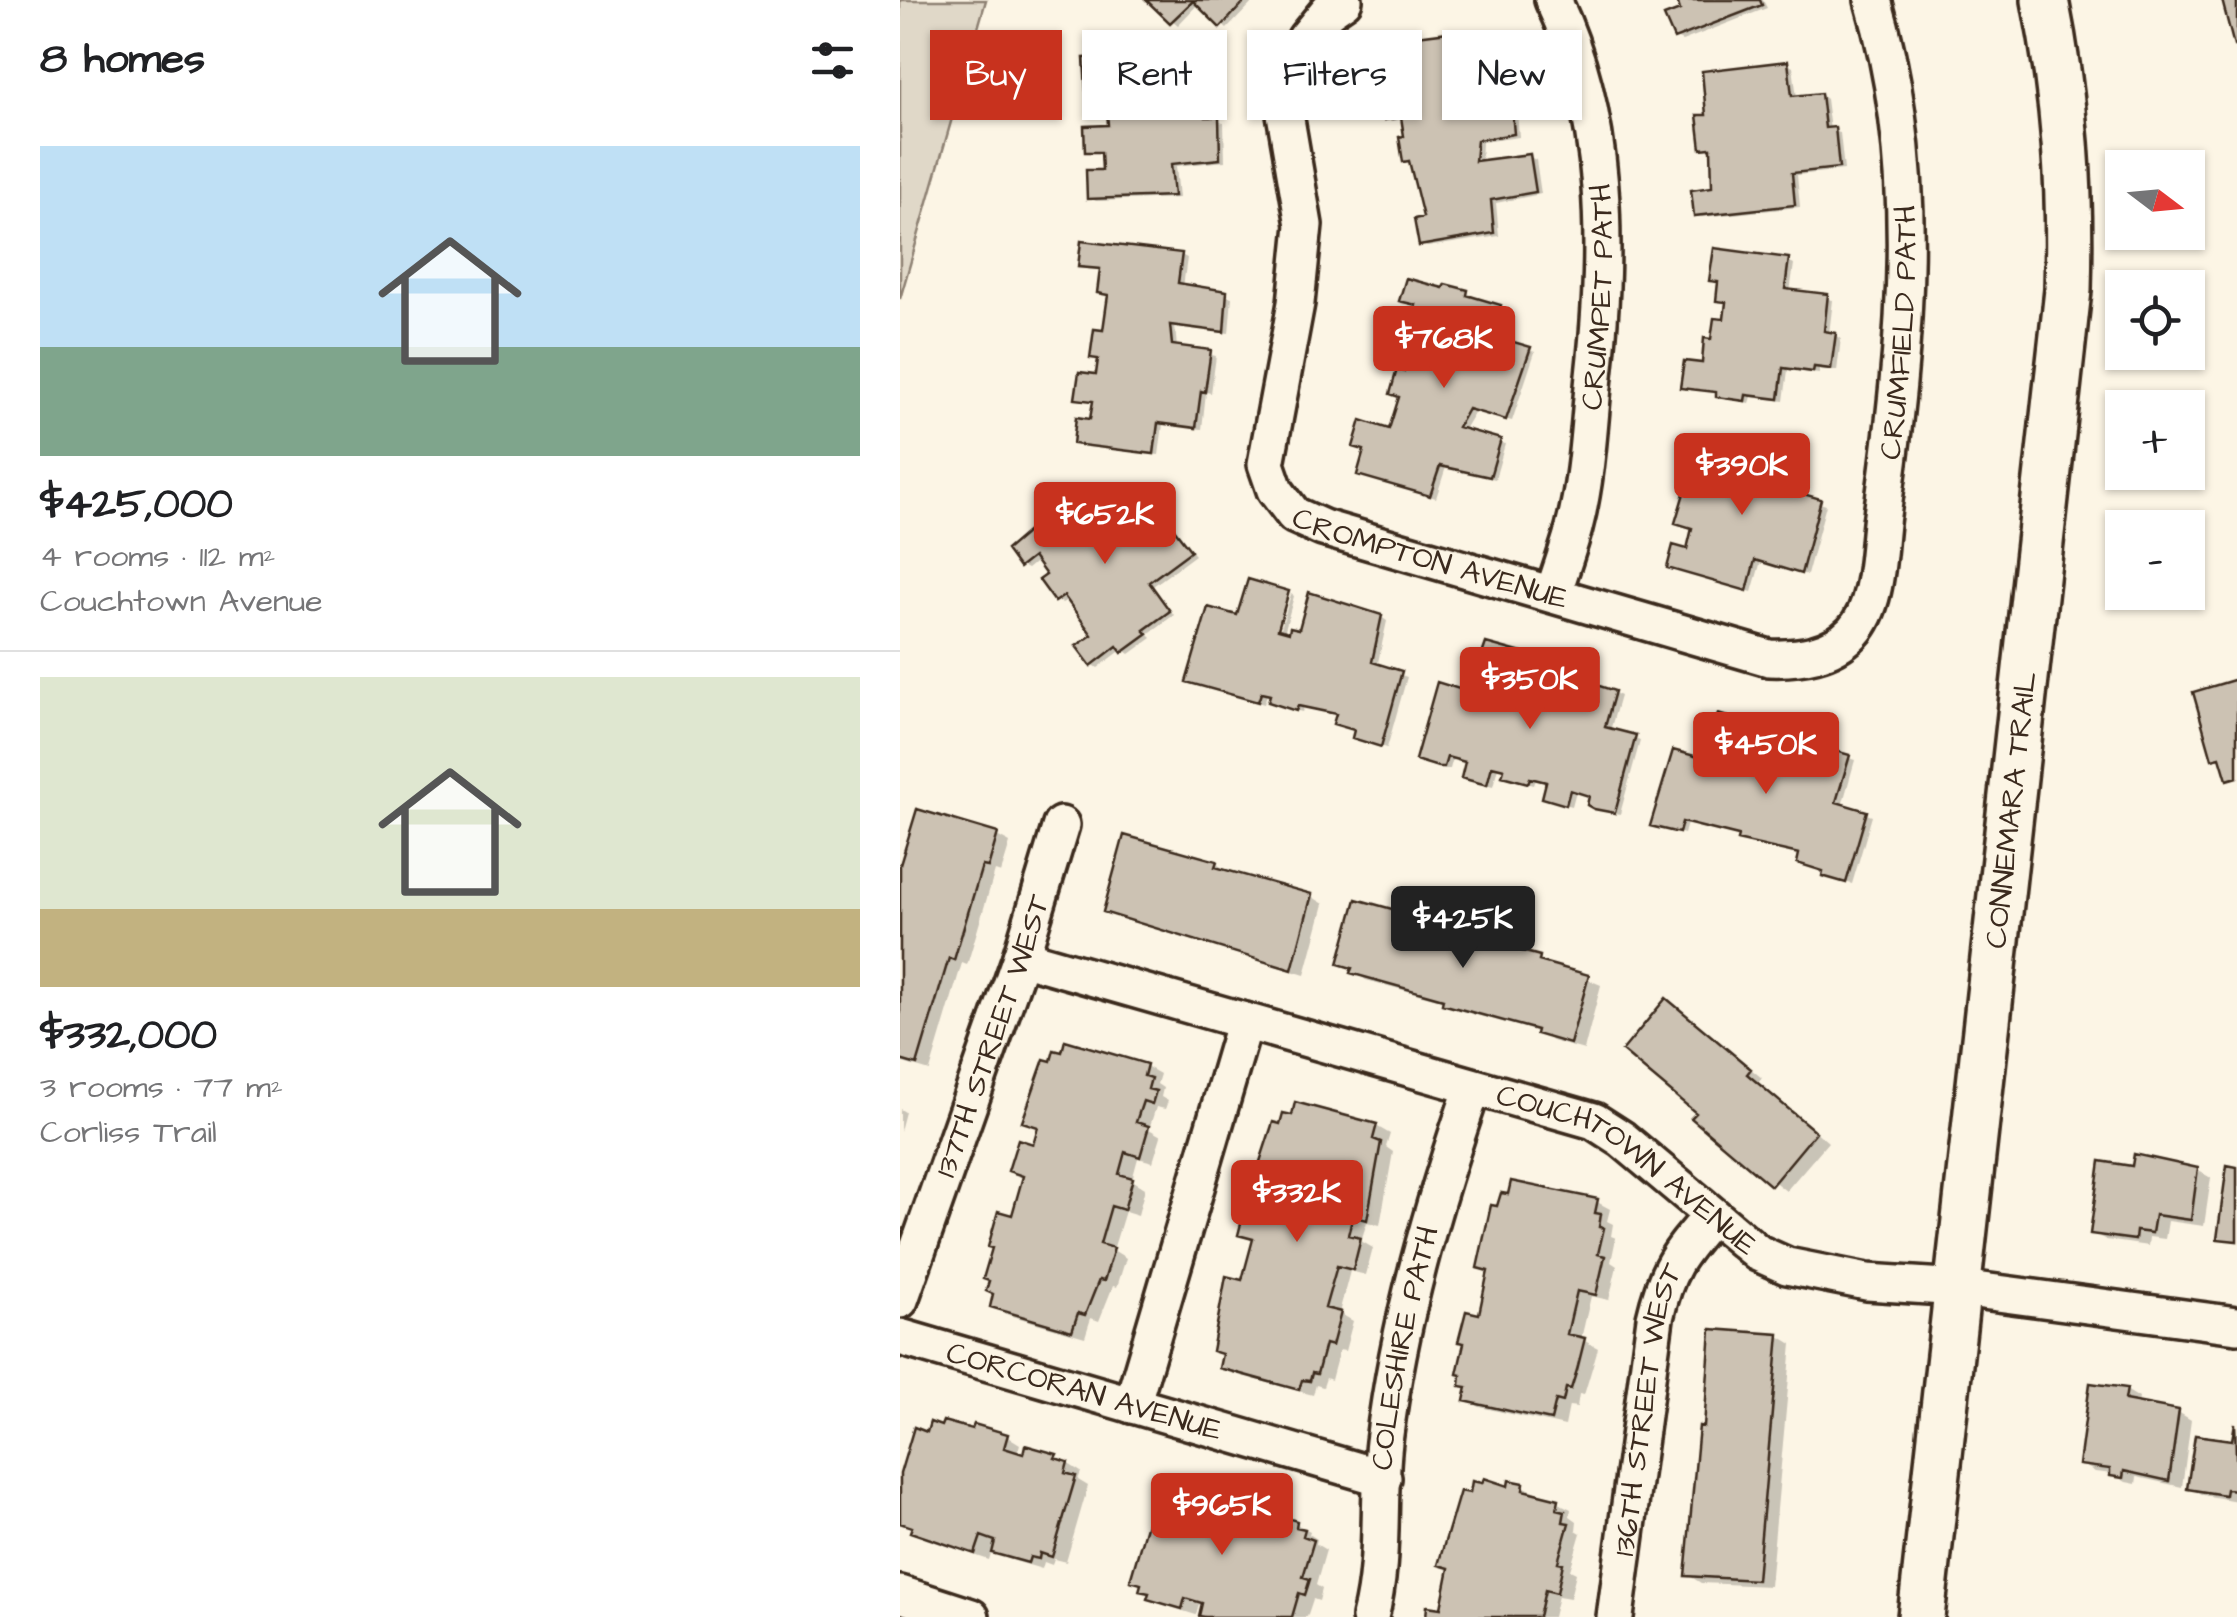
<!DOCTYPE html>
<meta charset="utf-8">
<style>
:root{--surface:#fff;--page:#f6f6f6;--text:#202124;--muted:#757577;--line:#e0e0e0;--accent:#c8321e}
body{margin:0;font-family:"Architects Daughter",sans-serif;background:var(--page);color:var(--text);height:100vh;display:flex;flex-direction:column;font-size:38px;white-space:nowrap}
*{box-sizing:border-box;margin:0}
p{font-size:32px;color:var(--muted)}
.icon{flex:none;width:55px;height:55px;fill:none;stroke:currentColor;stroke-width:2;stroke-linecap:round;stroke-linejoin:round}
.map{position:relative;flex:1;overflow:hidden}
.details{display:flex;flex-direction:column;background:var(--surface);width:900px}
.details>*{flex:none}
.top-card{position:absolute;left:30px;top:30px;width:950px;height:90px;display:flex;gap:20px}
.needle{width:65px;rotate:106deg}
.buttons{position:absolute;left:1205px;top:150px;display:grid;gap:20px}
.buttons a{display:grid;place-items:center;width:100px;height:100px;border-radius:0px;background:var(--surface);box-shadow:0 2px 8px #0004;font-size:50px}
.price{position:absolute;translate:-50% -85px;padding:0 22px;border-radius:10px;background:var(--accent);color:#fff;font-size:32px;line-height:65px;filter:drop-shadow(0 2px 5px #0008)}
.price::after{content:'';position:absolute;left:50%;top:60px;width:30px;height:22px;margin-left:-15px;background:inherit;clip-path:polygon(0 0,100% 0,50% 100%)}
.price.current{background:#222;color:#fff}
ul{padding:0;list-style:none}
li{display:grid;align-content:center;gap:20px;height:530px;padding:0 40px}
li+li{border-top:2px solid var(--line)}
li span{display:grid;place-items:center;height:310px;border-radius:0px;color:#555}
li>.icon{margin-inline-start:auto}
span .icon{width:180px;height:180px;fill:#fffc;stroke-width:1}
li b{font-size:42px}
h2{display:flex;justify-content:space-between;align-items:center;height:120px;padding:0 40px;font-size:42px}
.chip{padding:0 35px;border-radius:0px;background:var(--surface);box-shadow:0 2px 8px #0004;font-size:35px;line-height:90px}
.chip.current{background:var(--accent);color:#fff}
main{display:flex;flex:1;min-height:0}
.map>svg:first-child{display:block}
.green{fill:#e0d8c8;stroke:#8e8173;stroke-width:2.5}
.shadow{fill:#0003}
.building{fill:#ccc2b3;stroke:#3b2a1e;stroke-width:2.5}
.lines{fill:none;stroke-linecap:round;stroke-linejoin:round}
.minor-casing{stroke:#3b2a1e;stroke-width:42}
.tertiary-casing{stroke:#3b2a1e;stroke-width:52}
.minor{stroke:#fcf5e5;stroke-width:35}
.tertiary{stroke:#fcf5e5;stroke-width:45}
.labels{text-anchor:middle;stroke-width:8;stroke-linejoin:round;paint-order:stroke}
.street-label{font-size:30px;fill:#3b2a1e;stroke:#fcf5e5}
</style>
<main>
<section class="details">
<h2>8 homes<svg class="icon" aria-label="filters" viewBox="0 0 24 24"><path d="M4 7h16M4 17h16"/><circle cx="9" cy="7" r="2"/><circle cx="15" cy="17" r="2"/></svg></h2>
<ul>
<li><span style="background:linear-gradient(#bfe0f5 65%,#7fa58c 0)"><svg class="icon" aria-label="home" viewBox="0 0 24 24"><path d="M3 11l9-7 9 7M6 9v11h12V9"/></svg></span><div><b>$425,000</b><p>4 rooms · 112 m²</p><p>Couchtown Avenue</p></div></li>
<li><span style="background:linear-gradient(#dfe7d0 75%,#c2b280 0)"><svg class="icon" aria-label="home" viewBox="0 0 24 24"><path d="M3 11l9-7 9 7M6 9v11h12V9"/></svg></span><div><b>$332,000</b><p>3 rooms · 77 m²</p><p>Corliss Trail</p></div></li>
</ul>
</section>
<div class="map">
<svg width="1337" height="1617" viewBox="0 0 1337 1617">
<rect width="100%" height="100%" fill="#fcf5e5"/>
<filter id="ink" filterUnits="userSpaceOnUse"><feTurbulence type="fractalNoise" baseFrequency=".01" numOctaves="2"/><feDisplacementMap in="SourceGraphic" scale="20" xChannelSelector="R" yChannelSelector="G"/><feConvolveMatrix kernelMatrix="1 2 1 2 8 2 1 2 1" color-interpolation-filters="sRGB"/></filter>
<g filter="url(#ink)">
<path class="green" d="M0 0H86L0 299Z"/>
<path class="shadow" d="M248 0H355L327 29 299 3 278 25Z
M780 0H863L867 8 782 41 776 38 783 12Z
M556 34 561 37 565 67 590 63 607 55 613 58 619 137 582 142 581 163 630 157 636 160 641 194 596 203 599 236 527 247 521 244 526 219 513 165 505 160 507 138 504 119 492 121 486 118 498 95 495 73 484 70Z
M262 55 268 59 270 86 304 85 310 88 311 120 324 123 325 161 276 166 279 198 196 201 190 198 204 172V154L188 151 211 128 210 112 200 109 199 92 188 88Z
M888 64 893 67 897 98 921 95 926 99 930 130 940 133 944 170 897 175 900 207 802 217 796 214 814 190V150L803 147 809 117Z
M281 255 287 258 283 287 332 297 329 333 275 326 277 348 316 356 311 393 306 392 302 429 263 424 259 455 181 446 175 442 192 422 195 402 178 397 198 377V360L192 357 205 333 210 296 199 292 202 270 181 265Z
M888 261 894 264 890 292 933 300 929 334 941 338 937 371 919 369V374L888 370 884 401 852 397 850 403 824 399 818 393 783 386 804 365 813 342 826 322 828 304 818 300 820 283 812 280Z
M545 291 567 293 573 296 572 299 606 311 598 340 635 352 612 421 575 411 563 431 605 444 595 479 546 467 536 498 466 477 491 432 505 374 519 335V306L508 303Z
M810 438 882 459 888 462 880 490 926 505 907 575 861 561 852 592 770 567 788 552 814 463Z
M244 493 295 555 253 586 274 615 248 634 252 638 230 654 223 649 198 668 192 664 196 635 169 599 162 603 157 600 149 575 138 560 127 569 121 566 160 515 185 496 207 520Z
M391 594 394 596 384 633 481 617 487 621 477 667 507 677 487 748 461 740 457 731 438 715 404 707 402 712 376 705 372 696 367 694 364 704 295 684 373 640 377 641Z
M621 655 627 658 614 707 714 693 720 696 710 731 740 741 720 814 696 808 692 796 676 791 672 806 650 800 648 782 636 779 634 785 610 778 606 770 598 767 593 786 570 780 568 762 553 758 550 769H546L524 762 571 695Z
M854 727 860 731 848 771H866L915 742 921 746 920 749 955 760 942 806 972 816 952 884 931 878 926 871 902 855 845 842 841 836 787 823 784 834 753 825 803 761Z
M97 836 110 843 101 873 95 871 67 965 62 963 30 1071 0 1062V874Z
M316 863 328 873 411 896 424 904 405 975 219 918 206 910Z
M546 927 559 934 639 959 701 985 684 1050 652 1041 639 1032 558 1010 545 1001 466 980 441 963Z
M767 1001 862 1078 858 1082 928 1142 886 1191 794 1118 799 1113Z
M167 1043 246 1066 260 1074 257 1084 263 1088 261 1097 268 1101 265 1109 256 1107 249 1129 261 1136 253 1162 238 1158 232 1180 245 1188 238 1215 225 1211 213 1250 226 1258 217 1287 213 1286 199 1321 191 1318 185 1337 106 1314 92 1306 125 1179 111 1170 134 1147 140 1129 125 1121 153 1064 163 1055Z
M397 1105 476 1126 490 1134 486 1147 493 1152 480 1225 467 1222 461 1241 473 1248 466 1275 450 1271 439 1313 453 1321 445 1351 439 1350 431 1380 426 1378 423 1387 416 1385 413 1395 335 1374 322 1367 354 1242 341 1234 360 1210 366 1191 355 1185 382 1127 394 1118Z
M0 1109 5 1112 0 1131Z
M1234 1168 1297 1170 1311 1178 1304 1226 1268 1221 1265 1239 1249 1237 1248 1246 1206 1240 1193 1233Z
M697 1202 710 1209 707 1221 713 1224 711 1236 716 1238 711 1262 717 1266 709 1300 691 1296 681 1339 698 1348 684 1395 679 1394 677 1407 669 1406 665 1426 580 1407 567 1400 590 1273 580 1267Z
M879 1336 892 1344 870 1586 801 1583 788 1575 806 1429Z
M1226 1390 1239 1398 1238 1405 1278 1412 1291 1420 1282 1487 1237 1477 1236 1484 1226 1482 1213 1474 1195 1472 1182 1464Z
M1337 1426V1501L1303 1495 1289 1488 1334 1443Z
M28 1435 107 1436 120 1444 117 1454 156 1456 181 1472 178 1480 188 1486 166 1562 154 1559 152 1565 144 1562 142 1569 108 1559 92 1550 89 1560 26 1539 2 1522 0 1483Z
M623 1486 671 1509 670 1516 677 1521 676 1530 681 1533 670 1570 676 1573 670 1598 658 1596 653 1617H528L543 1611 551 1570 541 1564 610 1490Z
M270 1493 311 1501 324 1508 323 1512 396 1524 410 1531 409 1534 417 1539 416 1544 426 1550 416 1585 422 1589 419 1601 413 1599 407 1617H306L304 1606 299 1604 296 1615 264 1605 250 1598 251 1595 242 1589 243 1586 233 1580Z"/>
<path class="building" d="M246 0H346L320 28 293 1 270 23Z
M777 0H860L862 5 774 39 764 16 780 10Z
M1322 0H1337V45L1334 46Z
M556 31 560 65 587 61V55L607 52 614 134 577 140 575 161 630 154 636 192 591 200 594 233 519 246 514 219 523 217 509 161 503 162 499 137 504 136 501 117 484 120 480 96 496 93 492 71 482 72 479 66 477 41Z
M208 51 263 53 265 84 305 82 306 117H319L320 159 271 164 274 196 187 199 186 170H202L201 152H185L184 126 208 125 207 110H197L196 89 186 90 184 58 208 57Z
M888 61 892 96 921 93 925 128 935 127 939 168 892 173 895 205 794 216 791 190 812 187 811 148 801 149 797 115H806L802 71Z
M181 241 282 253 278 283 327 291 324 332 270 325 272 345 311 350 305 392 301 391 296 428 258 423 254 454 173 444 176 417 190 419 193 401 175 399 179 372 196 374 198 359 190 358 194 329 203 330 208 295 197 293 200 269 178 267Z
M814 248 889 258 885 289 928 294 924 331 936 333 931 369 914 367 913 372 883 368 879 399 846 395 845 401 816 397V392L780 388 784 361 802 363 804 338 811 339 814 318 824 319 826 302 816 301 818 282 809 281Z
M506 278 543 288 545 284 568 290 567 295 601 305 593 336 631 347 606 420 568 409 558 427 601 439 590 477 540 466 530 496 457 475 464 450 453 447 461 420 489 429 499 397 490 394 497 369 504 371 517 334 509 332 516 305 499 301Z
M808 435 883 456 875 486 921 499 901 574 855 560 847 591 767 568 773 545 787 549 792 528 775 523 788 480 805 484 811 462 801 460Z
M244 490 291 551 249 582 270 611 244 630 248 634 222 653 217 646 191 666 176 646 192 635 164 596 155 602 139 580 146 575 133 557 119 568 106 550 154 509 158 514 185 493 205 519Z
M348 579 389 591 378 629 389 632 390 627 399 629 409 592 482 615 472 662 502 671 481 747 452 738 454 730 433 724 436 714 398 706 396 711 368 702 370 695 361 693 358 702 286 682 308 607 337 615Z
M586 643 622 653 609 703 619 706 621 699 633 702 642 667 715 691 705 727 736 735 715 813 694 809 687 805 689 796 670 790 666 805 642 798 646 782 630 778 628 783 602 776 604 769 592 766 587 785 561 778 565 762 547 757 544 767H538L515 760 537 682 569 692Z
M1337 679V777L1327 780 1320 757 1312 759 1293 692Z
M818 714 855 725 843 767 854 770 856 766 864 768 876 729 916 740 914 745 950 755 936 802 967 811 946 883 922 876 923 871 897 863 899 854 837 840 838 836 782 822 779 833 750 826 773 750 802 758Z
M17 809 98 833 88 867 82 866 54 960 49 958 17 1065 0 1060V865Z
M224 835 317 861 315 867 412 894 392 970 203 912Z
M456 899 547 924 545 930 640 956 639 961 689 975 670 1044 636 1034 637 1030 542 1004 543 999 450 973 452 968 438 964Z
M766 998 851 1069 847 1074 916 1132 871 1186 791 1118 796 1113 722 1051Z
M165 1040 247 1064 244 1076 251 1078 248 1089 256 1091 252 1104 243 1101 236 1122 249 1126 240 1157 225 1152 219 1174 233 1178 224 1210 211 1206 200 1244 214 1248 204 1281 199 1280 185 1315 178 1313 172 1331 90 1307 93 1294 86 1291 89 1281 83 1279 92 1248 88 1247 98 1211 112 1215 123 1176 108 1171 118 1139 133 1144 138 1127 122 1122 144 1059 151 1061 154 1050 162 1052Z
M395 1102 477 1124 473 1139 481 1142 467 1220 453 1216 448 1235 461 1238 453 1270 437 1266 425 1308 441 1312 432 1346 425 1344 417 1374 412 1373 410 1381 402 1380 399 1390 319 1368 322 1354 312 1351 326 1276 342 1280 353 1239 338 1235 346 1204 359 1207 364 1189 352 1186 373 1122 380 1124 383 1113 392 1115Z
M1234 1154 1298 1168 1291 1220 1255 1215 1252 1233 1236 1231 1235 1240 1190 1234 1200 1161 1232 1166Z
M1327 1165 1337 1167V1241L1317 1239Z
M611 1181 698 1199 695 1213 701 1214 699 1227 704 1228 698 1254 705 1256 696 1295 677 1291 667 1334 685 1338 677 1370 671 1389 666 1388 663 1402 656 1400 651 1420 564 1401 567 1387 560 1386 561 1375 557 1374 564 1343 558 1342 566 1311 579 1314 588 1271 577 1268 591 1205 597 1206 601 1193 608 1194Z
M811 1329 879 1334 857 1580 785 1576 799 1426 804 1427Z
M1190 1383 1227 1388 1225 1400 1279 1410 1269 1481 1224 1471 1223 1478 1210 1476V1469L1179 1465Z
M43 1421 72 1429 74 1424 108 1434 104 1448 123 1454 125 1445 157 1454 155 1458 168 1462 165 1473 176 1476 152 1557 140 1553 139 1559 130 1557 128 1563 92 1553 95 1541 81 1536 75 1554 10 1532 12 1527 0 1523V1474L14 1427 27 1432 30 1422 41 1426Z
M1335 1423 1337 1490 1326 1489 1325 1495 1287 1489 1295 1435 1332 1440Z
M584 1478 608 1486 609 1480 624 1483 623 1490 659 1499 657 1509 665 1511 663 1522 669 1523 658 1562 663 1563 657 1593 645 1590 639 1617H526L527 1606 541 1608 549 1568 538 1565 560 1491 570 1493 572 1481 582 1483Z
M268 1490 311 1498 309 1506 329 1511 332 1500 397 1521 396 1527 405 1529 403 1536 414 1540 403 1577 410 1579 405 1595 399 1593 392 1617H305L299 1616 302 1603 285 1598 282 1609 247 1599 249 1593 239 1591 241 1584 230 1581 256 1492 266 1497Z"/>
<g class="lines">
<g class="minor-casing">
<g id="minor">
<path id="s1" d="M444 0 428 11 406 38 390 68 383 102 404 225 396 303 366 464 375 490 394 515 423 528 869 658C900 659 931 655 953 632 979 604 977 550 982 515 1006 342 1023 170 973 0"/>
<path id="s2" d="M653 594C660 572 668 550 674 528 687 479 689 426 694 376 708 249 709 118 653 0"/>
<path id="s3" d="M121 957 694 1121 722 1139 858 1253 887 1266 967 1282 1060 1288 1337 1325"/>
<path id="s4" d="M0 1300 121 957 161 825"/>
<path id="s5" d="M0 1337 483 1478"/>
<path d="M232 1405 345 1021"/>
<path d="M0 1594 71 1617"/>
<path id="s6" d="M470 1617C485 1559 477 1501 484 1442 499 1320 533 1203 573 1087"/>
<path id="s7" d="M715 1617 755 1318C767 1266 779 1254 812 1215"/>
</g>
</g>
<g class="tertiary-casing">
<g id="tertiary">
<path id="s8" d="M1021 1617 1168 290C1171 188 1165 100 1145 0"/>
</g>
</g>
<use href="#minor" class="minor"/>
<use href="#tertiary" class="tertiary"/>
</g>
</g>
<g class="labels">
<g class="street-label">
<text dy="10" stroke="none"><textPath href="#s2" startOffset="302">CRUMPET PATH</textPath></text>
<text dy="10" stroke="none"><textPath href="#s1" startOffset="1442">CRUMFIELD PATH</textPath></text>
<text dy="10" stroke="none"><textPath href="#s1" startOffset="692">CROMPTON AVENUE</textPath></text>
<text dy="10" stroke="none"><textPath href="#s8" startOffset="812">CONNEMARA TRAIL</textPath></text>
<text dy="10" stroke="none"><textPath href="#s4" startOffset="280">137TH STREET WEST</textPath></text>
<text dy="10" stroke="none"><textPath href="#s3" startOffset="648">COUCHTOWN AVENUE</textPath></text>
<text dy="10" stroke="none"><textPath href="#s6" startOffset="272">COLESHIRE PATH</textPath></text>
<text dy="10" stroke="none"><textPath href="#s5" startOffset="192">CORCORAN AVENUE</textPath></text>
<text dy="10" stroke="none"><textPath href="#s7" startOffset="210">136TH STREET WEST</textPath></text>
</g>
</g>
</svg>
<div class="buttons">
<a><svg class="needle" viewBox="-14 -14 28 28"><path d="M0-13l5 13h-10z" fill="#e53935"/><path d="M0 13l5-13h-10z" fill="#757577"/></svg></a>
<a><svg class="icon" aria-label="locate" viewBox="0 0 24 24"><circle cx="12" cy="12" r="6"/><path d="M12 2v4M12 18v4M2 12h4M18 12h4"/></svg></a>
<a>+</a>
<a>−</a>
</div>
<b class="price" style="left:544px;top:391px">$768K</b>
<b class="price" style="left:842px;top:518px">$390K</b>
<b class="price" style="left:205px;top:567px">$652K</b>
<b class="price" style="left:630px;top:732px">$350K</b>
<b class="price" style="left:866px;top:797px">$450K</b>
<b class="price current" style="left:563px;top:971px">$425K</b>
<b class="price" style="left:397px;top:1245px">$332K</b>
<b class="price" style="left:322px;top:1558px">$965K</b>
<div class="top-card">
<a class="chip current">Buy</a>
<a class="chip">Rent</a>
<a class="chip">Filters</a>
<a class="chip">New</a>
</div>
</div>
</main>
